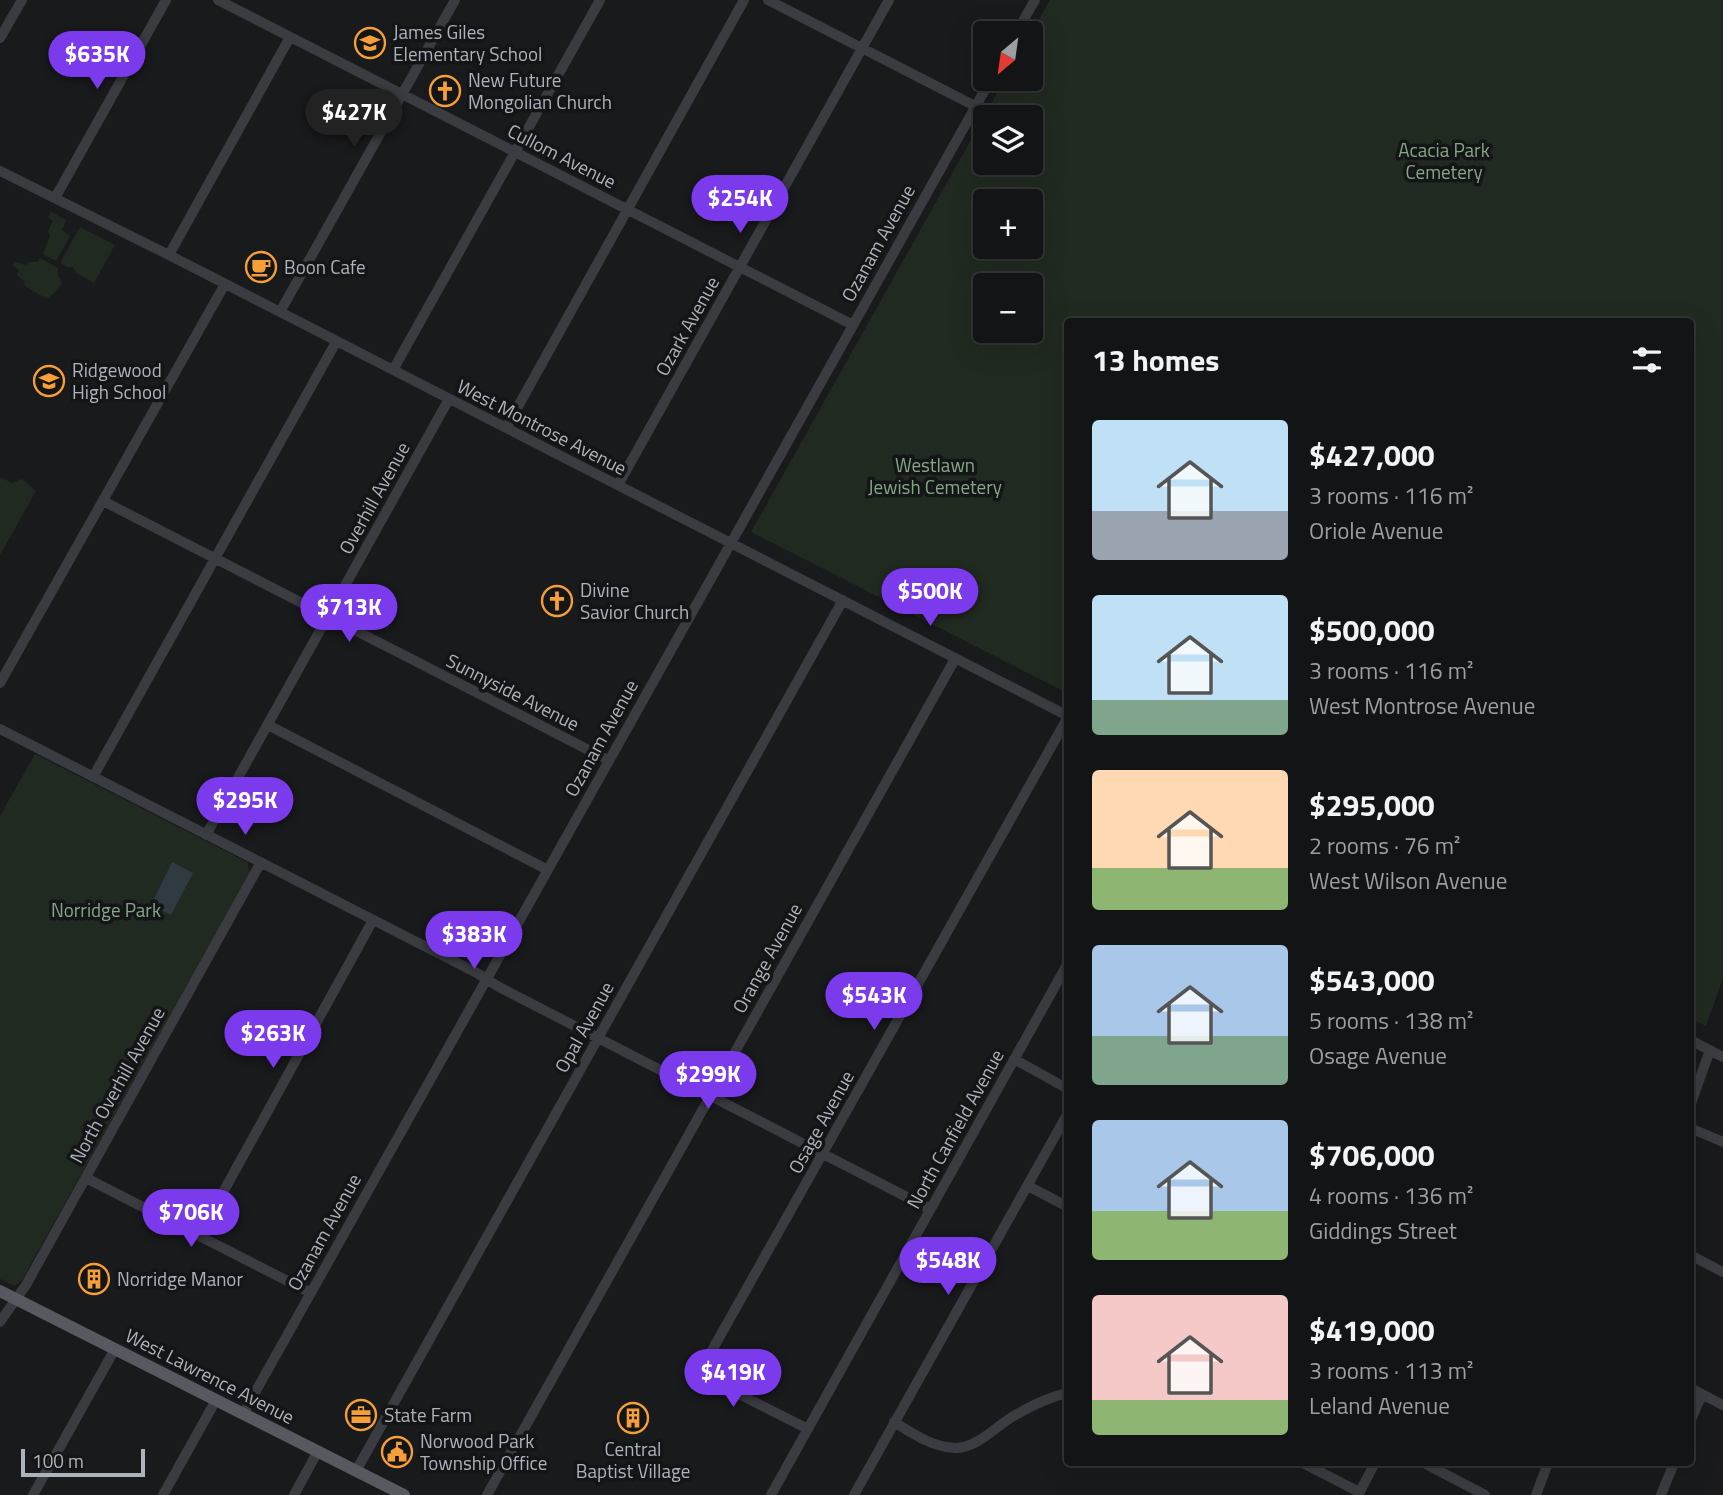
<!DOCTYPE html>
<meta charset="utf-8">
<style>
:root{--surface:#131415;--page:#1c1d1e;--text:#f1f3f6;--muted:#9d9ea0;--line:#323334;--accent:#7c3aed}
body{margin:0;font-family:"Titillium Web",sans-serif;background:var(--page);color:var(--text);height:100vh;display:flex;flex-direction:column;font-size:26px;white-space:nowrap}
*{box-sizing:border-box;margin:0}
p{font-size:23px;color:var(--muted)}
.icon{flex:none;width:38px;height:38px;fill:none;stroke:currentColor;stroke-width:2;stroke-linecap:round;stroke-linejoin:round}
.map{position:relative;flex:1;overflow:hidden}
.side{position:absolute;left:1064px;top:318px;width:630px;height:1148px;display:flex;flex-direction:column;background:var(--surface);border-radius:7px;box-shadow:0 7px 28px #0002,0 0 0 2px var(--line)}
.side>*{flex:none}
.needle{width:46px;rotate:209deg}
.controls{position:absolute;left:973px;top:21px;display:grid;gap:14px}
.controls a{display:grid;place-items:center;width:70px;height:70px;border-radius:7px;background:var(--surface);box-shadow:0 7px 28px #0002,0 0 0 2px var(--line);font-size:35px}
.scale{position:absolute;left:21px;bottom:18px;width:124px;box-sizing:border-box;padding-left:7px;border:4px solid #acb3bc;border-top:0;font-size:19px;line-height:24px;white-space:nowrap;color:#acb3bc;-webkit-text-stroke:5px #141517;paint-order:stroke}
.price{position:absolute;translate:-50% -60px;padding:0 16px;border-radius:24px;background:var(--accent);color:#fff;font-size:23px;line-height:46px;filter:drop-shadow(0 2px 4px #0008)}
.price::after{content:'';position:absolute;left:50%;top:42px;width:21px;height:16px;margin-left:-10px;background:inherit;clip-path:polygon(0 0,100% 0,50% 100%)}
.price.on{background:#222;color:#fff}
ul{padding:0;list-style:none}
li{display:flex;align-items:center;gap:21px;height:175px;padding:0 28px}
li span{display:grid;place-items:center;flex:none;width:196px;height:140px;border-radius:7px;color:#555}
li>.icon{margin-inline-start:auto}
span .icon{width:84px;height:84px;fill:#fffc;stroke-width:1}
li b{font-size:30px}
h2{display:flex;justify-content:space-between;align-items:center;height:84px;padding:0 28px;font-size:30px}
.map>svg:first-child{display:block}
.green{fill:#212a21;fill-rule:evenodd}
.water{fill:#2f3b41}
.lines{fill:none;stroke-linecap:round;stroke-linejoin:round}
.minor{stroke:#3a3c41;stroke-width:10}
.major{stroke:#565a60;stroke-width:12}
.labels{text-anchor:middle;stroke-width:7;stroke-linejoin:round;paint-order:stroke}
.poi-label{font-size:19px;fill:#acb3bc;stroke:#141517;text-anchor:start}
.park-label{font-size:19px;fill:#85a783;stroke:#141517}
.street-label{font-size:19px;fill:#acb3bc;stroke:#141517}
</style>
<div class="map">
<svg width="1723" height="1495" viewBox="0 0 1723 1495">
<rect width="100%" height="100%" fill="#191a1c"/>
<path class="green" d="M1050 0H1723V978L1706 1026 1690 1018V322H1068L1067 693 751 532 1005 79H1031V34ZM985 117H1031V163H985ZM985 201H1031V247H985ZM985 285H1031V331H985Z
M51 212 66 220 62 230 70 236 56 261 43 254 50 236 48 231 53 221 48 217Z
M80 227 115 245 94 283 76 273 73 267H67L60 263Z
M40 258 58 268V276L62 282 56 291 47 299 25 286 24 281 17 275 19 270 13 266 15 262 27 265 29 262H38Z
M0 477 12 483 22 479 36 491 0 555Z
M35 754 247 862 250 872 22 1280 15 1286 0 1279V816Z"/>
<path class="water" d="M172 862 193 873 171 915 151 905Z"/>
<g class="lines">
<path class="minor" d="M218 0 853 325
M768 0 975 106
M1016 33 1035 0
M0 38 22 0
M0 171 169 255 1068 716
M55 198 166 0
M169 255 290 37
M280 312 455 0
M393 370 600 0
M506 428 744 0
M618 485 889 0
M103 501 608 760
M0 683 225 284
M268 725 548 870
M0 729 477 973 499 987 930 1209
M93 777 336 342
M206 835 449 399
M1690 1040 1723 1057
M1014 1059 1068 1089
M1690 1106 1710 1050
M1690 1128 1723 1142
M86 1178 311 1293
M1028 1186 1068 1207
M199 1236 373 920
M1690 1255 1723 1272
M0 1322 26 1285 261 862
M1690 1388 1723 1405
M243 1414 991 79
M894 1422C913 1434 932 1447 955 1448 977 1448 994 1428 1012 1417 1029 1407 1048 1397 1068 1393
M1690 1422 1702 1394
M808 1429 713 1381 704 1372 706 1361 1068 717
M1303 1463 1359 1492
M1424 1463 1485 1495
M356 1471 843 600
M33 1495 115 1349
M163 1495 216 1400
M294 1495 318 1451
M487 1495 955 659
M771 1495 1068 963
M854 1495 1068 1113
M1358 1495 1375 1463
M1536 1495 1548 1463
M1661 1495 1674 1463"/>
<path class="major" d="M0 1291 404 1495"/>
</g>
<defs>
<g id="school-ring" transform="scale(1.575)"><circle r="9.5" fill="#141517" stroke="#f69e37" stroke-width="1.5"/><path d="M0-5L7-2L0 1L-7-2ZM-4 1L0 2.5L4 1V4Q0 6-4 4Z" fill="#f69e37"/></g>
<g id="church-ring" transform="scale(1.575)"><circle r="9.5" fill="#141517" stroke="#f69e37" stroke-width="1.5"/><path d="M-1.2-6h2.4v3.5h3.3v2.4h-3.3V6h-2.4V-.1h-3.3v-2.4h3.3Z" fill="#f69e37"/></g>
<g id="cafe-ring" transform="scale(1.575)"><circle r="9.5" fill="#141517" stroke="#f69e37" stroke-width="1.5"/><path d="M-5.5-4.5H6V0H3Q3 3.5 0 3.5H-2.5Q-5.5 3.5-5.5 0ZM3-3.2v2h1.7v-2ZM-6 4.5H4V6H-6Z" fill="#f69e37"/></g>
<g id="building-ring" transform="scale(1.575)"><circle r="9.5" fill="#141517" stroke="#f69e37" stroke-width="1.5"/><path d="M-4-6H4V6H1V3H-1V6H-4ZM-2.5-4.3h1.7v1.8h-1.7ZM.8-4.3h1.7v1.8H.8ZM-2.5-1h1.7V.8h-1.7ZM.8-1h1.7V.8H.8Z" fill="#f69e37"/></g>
<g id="office-ring" transform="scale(1.575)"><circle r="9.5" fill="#141517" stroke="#f69e37" stroke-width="1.5"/><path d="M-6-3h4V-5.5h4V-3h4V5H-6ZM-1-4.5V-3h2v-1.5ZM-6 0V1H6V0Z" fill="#f69e37"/></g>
<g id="civic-ring" transform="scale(1.575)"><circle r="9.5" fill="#141517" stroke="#f69e37" stroke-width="1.5"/><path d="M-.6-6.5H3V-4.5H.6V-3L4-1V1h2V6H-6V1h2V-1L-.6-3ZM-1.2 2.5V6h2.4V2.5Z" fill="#f69e37"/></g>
</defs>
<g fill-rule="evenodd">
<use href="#school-ring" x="370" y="43"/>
<use href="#church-ring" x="445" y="91"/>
<use href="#cafe-ring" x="261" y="267"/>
<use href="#school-ring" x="49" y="381"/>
<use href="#church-ring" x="557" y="601"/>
<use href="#building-ring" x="94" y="1279"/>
<use href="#office-ring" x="361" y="1415"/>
<use href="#building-ring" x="633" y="1418"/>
<use href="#civic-ring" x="397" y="1452"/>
</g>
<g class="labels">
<g class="poi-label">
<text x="393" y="39">James Giles<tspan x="393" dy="22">Elementary School</tspan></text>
<text x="468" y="87">New Future<tspan x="468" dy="22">Mongolian Church</tspan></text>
<text x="284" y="274">Boon Cafe</text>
<text x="72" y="377">Ridgewood<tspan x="72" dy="22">High School</tspan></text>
<text x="580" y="597">Divine<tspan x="580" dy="22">Savior Church</tspan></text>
<text x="117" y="1286">Norridge Manor</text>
<text x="384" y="1422">State Farm</text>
<text x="420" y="1448">Norwood Park<tspan x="420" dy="22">Township Office</tspan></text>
<text x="633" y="1456" text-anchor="middle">Central<tspan x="633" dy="22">Baptist Village</tspan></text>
</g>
<g class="park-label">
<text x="1444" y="157">Acacia Park<tspan x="1444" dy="22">Cemetery</tspan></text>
<text x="935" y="472">Westlawn<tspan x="935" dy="22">Jewish Cemetery</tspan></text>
<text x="106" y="917">Norridge Park</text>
</g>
<g class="street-label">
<text transform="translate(562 156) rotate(27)" y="7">Cullom Avenue</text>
<text transform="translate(878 243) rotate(-61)" y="7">Ozanam Avenue</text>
<text transform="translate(687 326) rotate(-61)" y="7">Ozark Avenue</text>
<text transform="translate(542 427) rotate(27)" y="7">West Montrose Avenue</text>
<text transform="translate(374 498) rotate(-61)" y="7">Overhill Avenue</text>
<text transform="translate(513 692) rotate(27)" y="7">Sunnyside Avenue</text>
<text transform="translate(601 738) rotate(-61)" y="7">Ozanam Avenue</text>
<text transform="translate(767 958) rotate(-61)" y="7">Orange Avenue</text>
<text transform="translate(584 1027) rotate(-61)" y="7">Opal Avenue</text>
<text transform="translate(117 1085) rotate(-61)" y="7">North Overhill Avenue</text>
<text transform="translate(821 1122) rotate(-61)" y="7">Osage Avenue</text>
<text transform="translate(955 1129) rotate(-61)" y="7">North Canfield Avenue</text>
<text transform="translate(324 1232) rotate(-61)" y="7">Ozanam Avenue</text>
<text transform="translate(210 1376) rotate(27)" y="7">West Lawrence Avenue</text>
</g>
</g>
</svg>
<div class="controls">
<a><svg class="needle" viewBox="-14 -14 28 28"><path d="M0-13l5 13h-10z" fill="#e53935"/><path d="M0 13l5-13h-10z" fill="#9d9ea0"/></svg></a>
<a><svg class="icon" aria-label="layers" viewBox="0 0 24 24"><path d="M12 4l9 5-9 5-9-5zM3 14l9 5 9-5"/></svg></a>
<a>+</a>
<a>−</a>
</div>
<div class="scale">100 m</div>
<b class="price" style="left:97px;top:91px">$635K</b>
<b class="price on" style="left:354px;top:149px">$427K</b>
<b class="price" style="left:740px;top:235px">$254K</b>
<b class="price" style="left:930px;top:628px">$500K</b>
<b class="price" style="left:349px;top:644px">$713K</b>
<b class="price" style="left:245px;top:837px">$295K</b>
<b class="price" style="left:474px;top:971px">$383K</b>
<b class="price" style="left:874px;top:1032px">$543K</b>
<b class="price" style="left:273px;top:1070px">$263K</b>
<b class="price" style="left:708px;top:1111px">$299K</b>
<b class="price" style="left:191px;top:1249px">$706K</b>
<b class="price" style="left:948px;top:1297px">$548K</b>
<b class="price" style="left:733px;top:1409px">$419K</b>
<section class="side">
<h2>13 homes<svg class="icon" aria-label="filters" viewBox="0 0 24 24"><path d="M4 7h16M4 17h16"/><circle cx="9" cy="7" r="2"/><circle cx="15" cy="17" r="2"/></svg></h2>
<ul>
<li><span style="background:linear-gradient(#bfe0f5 65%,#9aa5b1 0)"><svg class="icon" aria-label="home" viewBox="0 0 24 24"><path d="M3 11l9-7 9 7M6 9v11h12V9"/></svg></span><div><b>$427,000</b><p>3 rooms · 116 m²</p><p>Oriole Avenue</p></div></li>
<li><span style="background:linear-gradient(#bfe0f5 75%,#7fa58c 0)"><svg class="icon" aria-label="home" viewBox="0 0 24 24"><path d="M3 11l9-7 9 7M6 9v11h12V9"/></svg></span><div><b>$500,000</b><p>3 rooms · 116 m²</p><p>West Montrose Avenue</p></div></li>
<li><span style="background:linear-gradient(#ffd9b3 70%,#8fb573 0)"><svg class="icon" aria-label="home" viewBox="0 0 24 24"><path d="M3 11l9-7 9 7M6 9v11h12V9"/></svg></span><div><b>$295,000</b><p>2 rooms · 76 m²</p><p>West Wilson Avenue</p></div></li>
<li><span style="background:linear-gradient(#a9c7e8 65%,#7fa58c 0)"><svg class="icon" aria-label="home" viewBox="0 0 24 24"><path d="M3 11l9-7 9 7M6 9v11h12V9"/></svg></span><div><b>$543,000</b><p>5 rooms · 138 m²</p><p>Osage Avenue</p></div></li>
<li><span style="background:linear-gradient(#a9c7e8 65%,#8fb573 0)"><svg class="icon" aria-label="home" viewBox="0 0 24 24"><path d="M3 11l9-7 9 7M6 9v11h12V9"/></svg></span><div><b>$706,000</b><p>4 rooms · 136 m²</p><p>Giddings Street</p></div></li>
<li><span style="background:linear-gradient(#f6c9c9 75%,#8fb573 0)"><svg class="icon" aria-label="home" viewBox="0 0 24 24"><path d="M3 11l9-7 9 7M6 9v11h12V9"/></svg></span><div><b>$419,000</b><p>3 rooms · 113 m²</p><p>Leland Avenue</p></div></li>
</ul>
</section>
</div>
